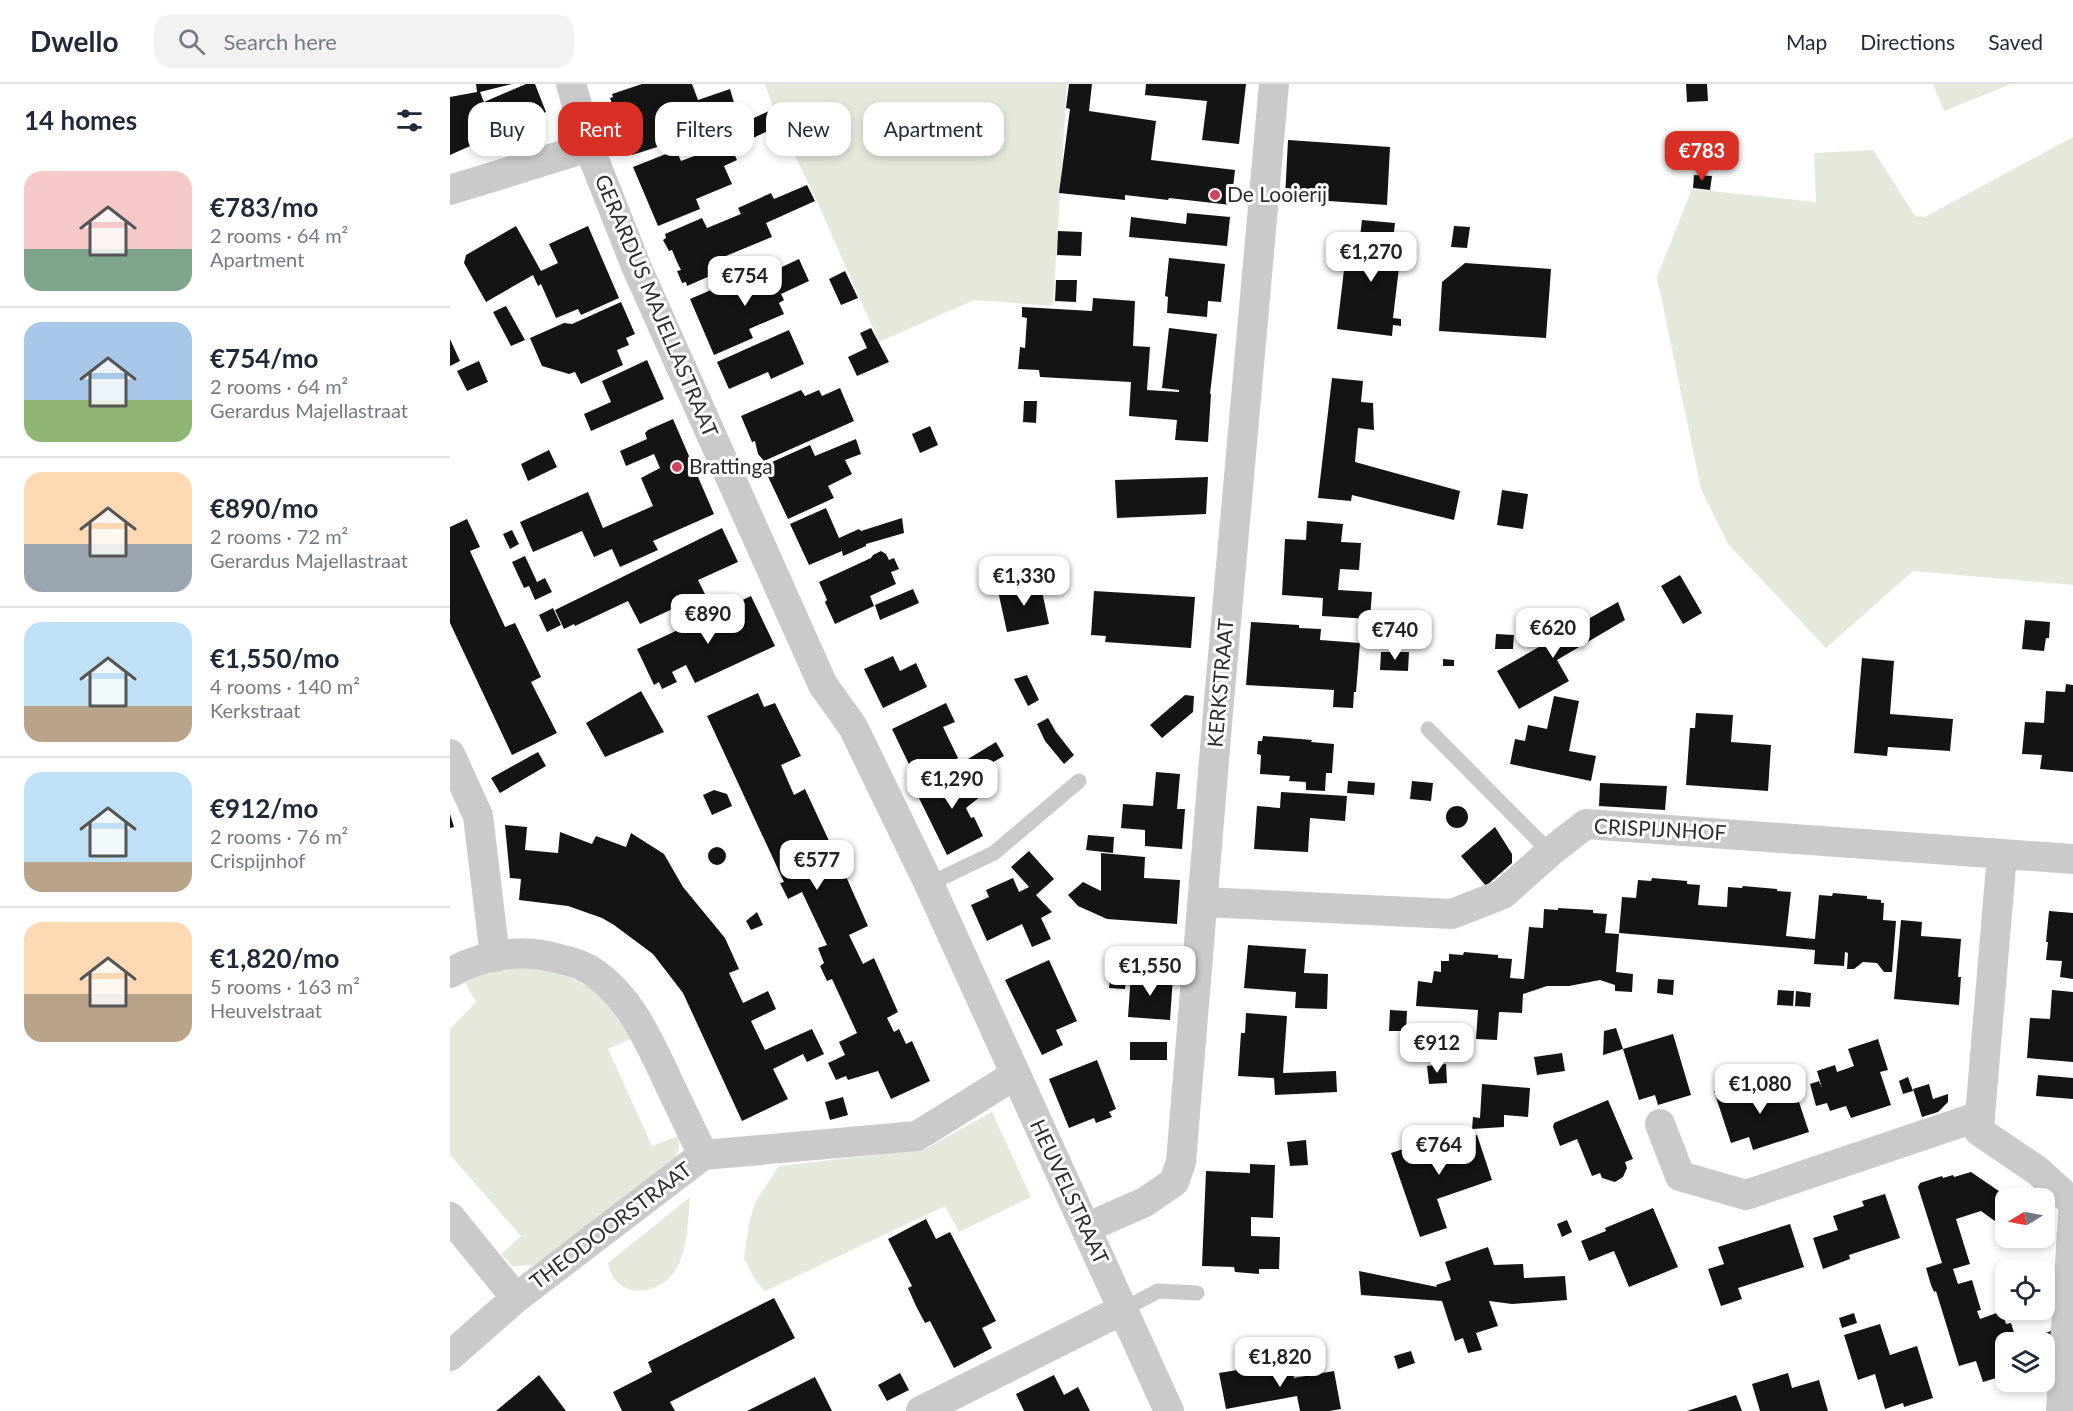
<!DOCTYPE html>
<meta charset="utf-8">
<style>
:root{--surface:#fff;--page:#f2f2f3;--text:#1f2937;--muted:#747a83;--line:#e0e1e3;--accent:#d93025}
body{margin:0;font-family:Lato,sans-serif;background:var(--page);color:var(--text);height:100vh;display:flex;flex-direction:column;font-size:22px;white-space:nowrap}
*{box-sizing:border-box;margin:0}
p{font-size:20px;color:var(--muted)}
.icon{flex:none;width:33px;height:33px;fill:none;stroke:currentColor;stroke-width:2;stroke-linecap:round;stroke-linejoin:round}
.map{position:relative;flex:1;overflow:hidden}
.sheet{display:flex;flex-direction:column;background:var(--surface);width:450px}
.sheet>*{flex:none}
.guide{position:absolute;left:18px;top:18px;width:570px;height:54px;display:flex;gap:12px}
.needle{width:39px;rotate:260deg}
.fabs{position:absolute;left:1545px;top:1104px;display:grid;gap:12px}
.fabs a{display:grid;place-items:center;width:60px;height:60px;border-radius:12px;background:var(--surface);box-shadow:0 3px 9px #0003;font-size:30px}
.price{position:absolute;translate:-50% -51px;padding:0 14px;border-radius:12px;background:#fff;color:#222;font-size:20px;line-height:39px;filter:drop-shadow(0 2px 3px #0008)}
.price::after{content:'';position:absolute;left:50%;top:36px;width:18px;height:14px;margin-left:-9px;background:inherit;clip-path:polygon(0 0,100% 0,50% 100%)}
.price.selected{background:var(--accent);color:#fff}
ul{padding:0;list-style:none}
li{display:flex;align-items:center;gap:18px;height:150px;padding:0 24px}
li+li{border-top:2px solid var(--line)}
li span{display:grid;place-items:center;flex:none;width:168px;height:120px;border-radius:18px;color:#555}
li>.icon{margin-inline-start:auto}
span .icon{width:72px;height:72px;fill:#fffc;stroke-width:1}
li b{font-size:26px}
h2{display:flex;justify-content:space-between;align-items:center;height:72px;padding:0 24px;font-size:26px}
.chip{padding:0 21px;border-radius:18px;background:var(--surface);box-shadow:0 3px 9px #0003;font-size:21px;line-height:54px}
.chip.selected{background:var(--accent);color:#fff}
header{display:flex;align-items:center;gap:36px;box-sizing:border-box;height:84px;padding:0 30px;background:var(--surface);border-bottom:2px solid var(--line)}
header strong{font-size:28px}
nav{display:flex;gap:33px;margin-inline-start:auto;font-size:21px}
.search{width:420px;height:54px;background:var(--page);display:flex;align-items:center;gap:15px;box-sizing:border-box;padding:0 21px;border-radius:18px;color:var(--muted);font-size:22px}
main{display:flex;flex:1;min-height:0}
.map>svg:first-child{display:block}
.green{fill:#e5e9dc}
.building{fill:#141414}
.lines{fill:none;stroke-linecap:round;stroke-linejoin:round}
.service{stroke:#cacaca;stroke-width:15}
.minor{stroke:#cacaca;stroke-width:30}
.poi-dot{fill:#d1425f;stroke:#fff;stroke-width:2}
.labels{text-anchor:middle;stroke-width:6;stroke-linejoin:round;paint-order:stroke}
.poi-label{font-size:21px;fill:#2d2d2d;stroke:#fff;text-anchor:start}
.street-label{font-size:21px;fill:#2d2d2d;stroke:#fff}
</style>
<header>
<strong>Dwello</strong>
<div class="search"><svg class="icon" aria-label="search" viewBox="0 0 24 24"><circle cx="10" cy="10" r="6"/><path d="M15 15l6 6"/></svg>Search here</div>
<nav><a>Map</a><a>Directions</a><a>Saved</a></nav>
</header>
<main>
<section class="sheet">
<h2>14 homes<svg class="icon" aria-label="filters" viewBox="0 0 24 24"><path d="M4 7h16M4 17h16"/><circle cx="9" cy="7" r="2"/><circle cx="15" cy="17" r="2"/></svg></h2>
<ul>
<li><span style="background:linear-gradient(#f6c9c9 65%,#7fa58c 0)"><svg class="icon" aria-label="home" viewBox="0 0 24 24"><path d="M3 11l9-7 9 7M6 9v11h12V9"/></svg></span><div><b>€783/mo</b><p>2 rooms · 64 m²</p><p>Apartment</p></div></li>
<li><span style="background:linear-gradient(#a9c7e8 65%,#8fb573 0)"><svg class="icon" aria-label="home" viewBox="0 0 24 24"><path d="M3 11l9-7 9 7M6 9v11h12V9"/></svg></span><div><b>€754/mo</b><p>2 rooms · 64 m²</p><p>Gerardus Majellastraat</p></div></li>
<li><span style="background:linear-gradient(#ffd9b3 60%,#9aa5b1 0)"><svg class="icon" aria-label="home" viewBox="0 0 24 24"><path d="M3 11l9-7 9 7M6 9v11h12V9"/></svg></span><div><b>€890/mo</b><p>2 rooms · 72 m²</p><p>Gerardus Majellastraat</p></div></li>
<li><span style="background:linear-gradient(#bfe0f5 70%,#b9a48a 0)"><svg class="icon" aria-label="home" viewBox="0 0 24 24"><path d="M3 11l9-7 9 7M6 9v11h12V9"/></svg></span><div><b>€1,550/mo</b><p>4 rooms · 140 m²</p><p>Kerkstraat</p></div></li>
<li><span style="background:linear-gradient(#bfe0f5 75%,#b9a48a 0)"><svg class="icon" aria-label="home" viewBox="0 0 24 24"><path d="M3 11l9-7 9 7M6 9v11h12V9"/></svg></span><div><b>€912/mo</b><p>2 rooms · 76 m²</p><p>Crispijnhof</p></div></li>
<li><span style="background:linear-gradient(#ffd9b3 60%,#b9a48a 0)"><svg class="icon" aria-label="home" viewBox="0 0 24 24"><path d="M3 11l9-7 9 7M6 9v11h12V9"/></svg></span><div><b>€1,820/mo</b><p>5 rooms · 163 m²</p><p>Heuvelstraat</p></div></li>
</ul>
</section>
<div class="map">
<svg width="1623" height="1327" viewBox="0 0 1623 1327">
<rect width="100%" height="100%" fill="#fff"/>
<path class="green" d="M315 0H617L603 222 524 216 429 258 369 122 324 27Z
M1483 0H1561L1494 27Z
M1623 53V501L1463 487 1376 564 1278 460 1251 405 1207 193 1242 105 1366 118 1364 69 1423 66 1465 132 1475 133Z
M84 883C113 890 137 898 159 919 168 929 175 943 183 954L158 965 202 1062 228 1052 230 1057 225 1079 84 1181 62 1182 51 1170 71 1152 0 1071V945L26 918 13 895 46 885Z
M542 1028 581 1113 509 1148 495 1122 315 1207 305 1196 294 1174 299 1139 306 1117 329 1082 475 1065Z
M240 1113C238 1136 238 1161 228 1182 212 1213 165 1218 158 1179Z"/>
<path class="building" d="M26 0H62L30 8 34 18 76 0H85L96 28 0 71V13L27 8Z
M192 0H242L248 16 280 5 285 22 218 45 223 58 182 71 181 68 179 69 160 14 163 13 162 10Z
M619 0H642L639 27 706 37 701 76 785 86 781 121 719 114 718 116 675 111V116L609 109 620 25 616 24Z
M696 0H796L789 60 752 56 757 17 695 11Z
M1236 0H1257L1258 17 1237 18Z
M319 27 326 43 299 56 291 40Z
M838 56 940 63 937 121 835 114Z
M279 59 287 76 274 82 282 100 246 115 250 125 208 142 183 83 226 66 231 77Z
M1244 91 1262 92 1260 106 1243 104Z
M357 101 365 117 316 139 322 153 271 174 276 185 237 202 236 198 232 199 227 187 231 186 227 178 222 166 219 167 213 156 216 154 215 150 252 134 257 144 291 130 288 124 321 109 324 115Z
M737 129 780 133 777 162 679 153 681 133 736 140Z
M912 136 945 139 941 174 950 175 943 234 951 235V242L943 241 942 252 887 245 896 169 908 170Z
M66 142 91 187 108 179 99 160 138 142 169 214 131 231 128 225 106 234 91 200 88 202 83 191 36 218 14 179 16 171Z
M1004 142 1020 143 1017 164 1001 163Z
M608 147 632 148 631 172 607 171Z
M719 174 775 180 771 218 758 217 757 233 717 229 718 213 715 212Z
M349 175 359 197 331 210 334 216 329 219 334 230 299 245 303 254 264 271 240 215 282 197 287 207 320 192 319 189Z
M1015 179 1101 185 1096 254 989 247 992 198Z
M395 187 408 214 391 221 379 195Z
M606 196H627L626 218 605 217Z
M643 214 685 217 683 262 700 263 697 306 729 308V306L712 304 719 244 767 250 760 310H761L758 358 725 356 727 336 679 332 681 298 590 293 589 286 568 285 570 263 575 264 577 234 572 233V223L642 227Z
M171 218 185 250 176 254 179 261 167 266 173 281 131 300 125 288 119 290 92 282 80 254 114 239 122 240Z
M56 222 75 256 61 262 43 228Z
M421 244 439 278 407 292 398 273 417 264 410 249Z
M339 246 354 280 321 295 318 288 279 305 267 278Z
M0 255 10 277 0 282Z
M197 276 214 315 141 347 134 330 161 318 152 297Z
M29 277 38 298 17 307 7 287Z
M882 294 913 297 911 318 923 319 924 346 908 344 905 378 1010 407 1004 436 902 411 901 417 868 414Z
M390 304 404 337 314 377 308 370 305 357 302 358 291 332 351 306 355 312 369 306 372 312Z
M574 317H587L586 339 573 338Z
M223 335 264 430 203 457 208 466 170 483 162 465 144 473 132 447 83 468 70 438 138 408 153 444 203 422 191 394 210 384 204 370 176 382 170 367 197 355 195 349 198 346Z
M480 342 488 361 470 369 462 350Z
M406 355 411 370 395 376 402 390 378 402 384 414 338 435 313 382 360 361 365 372Z
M99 366 107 383 78 397 71 380Z
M758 393 756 430 667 434 665 396Z
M1052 406 1078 410 1073 445 1047 441Z
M376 424 389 454 409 445 411 447 452 434 454 449 416 460V462L393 472 392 467 359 481 340 440Z
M17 435 30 463 20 467 55 543 65 539 91 593 81 598 107 649 62 671 0 539V443Z
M857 437 893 440 891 458 911 459 909 486 890 485 888 506 922 508 920 535 872 532 873 514 832 511 835 455 856 456Z
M272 444 288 478 248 496 255 510 190 540 178 517 125 542 124 540 114 545 105 526Z
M62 446 69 460 60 465 53 450Z
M431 467 436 470 439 476 444 474 449 485 441 488 446 500 420 512 424 522 385 540 375 518 377 516 369 498 421 474 423 471Z
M75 472 87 498 95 494 102 508 85 516 79 502 74 504 62 478Z
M1230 491 1252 529 1233 540 1211 502Z
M590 498 599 540 557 548 548 507Z
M463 505 469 519 430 536 425 521Z
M644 507 745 513 741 564 655 558 656 552 641 551Z
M301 512 325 562 245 599 236 581 222 588 227 598 212 605 209 598 204 601 187 565Z
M1168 518 1175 536 1107 576 1119 597 1069 625 1047 587Z
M103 524 111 541 97 548 89 531Z
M1575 536 1600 538 1599 554H1596L1594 567 1572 565Z
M801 538 849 541V544L871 545 870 556 910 559 906 608H904L903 624 883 623 884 606 796 601Z
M1046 550 1064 551 1063 565H1045Z
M931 568H959L958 587 930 586Z
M443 572 450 587 466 579 477 603 433 624 414 585Z
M1412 574 1444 577 1440 630 1503 635 1500 667 1438 663 1437 672 1404 669Z
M993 575 1004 576V582H993Z
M577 591 589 616 578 622 564 595Z
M1616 600 1623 601V688L1590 685 1592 671 1572 670 1575 638 1594 639 1596 607 1615 608Z
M191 607 214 648 155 673 136 639Z
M308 609 314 623 325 619 351 672 331 681 344 711 355 705 380 759 369 764 383 793 394 788 418 842 399 851 413 880 424 874 448 928 437 934 444 948 449 945 456 960 462 957 480 997 441 1015 428 987 398 996 396 992 386 996 378 979 395 971 389 958 407 949 382 895 377 897 370 882 374 879 368 864 377 861 352 808 338 815 330 799 334 798 257 632Z
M735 611 744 612 743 628 712 654 700 641Z
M1104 612 1129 617 1119 667 1146 672 1141 697 1060 680 1065 655 1075 657 1078 641 1097 645Z
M496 619 505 638 493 643 508 674 466 695 442 645Z
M1246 629 1283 631 1281 658 1321 661 1318 707 1236 701 1240 644H1245Z
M598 634 606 648 624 671 614 680 595 657 587 640Z
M813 652 862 656 861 658 884 660 882 689H876L875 707 856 706V698L839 697 840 692 810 690 811 671 807 670 808 657H812Z
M546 658 554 672 520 691 513 678Z
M88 668 96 682 50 709 41 694Z
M706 688 730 690 727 725H735L732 765 695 762V746L671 744 673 720 703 722Z
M503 690 508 701 528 691 536 708 516 724 521 734 524 733 533 752 497 771 465 706 489 694 490 696Z
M898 697 925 699 924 711 897 709Z
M962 697 983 699 981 717 960 715Z
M1150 699 1217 702 1215 726 1149 722Z
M264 706 277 710 282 722 262 731 253 711Z
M831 708 897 712 895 737 860 734 858 768 804 765 807 722 830 724Z
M996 733a11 11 0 1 1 22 0a11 11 0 1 1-22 0Z
M0 730 4 743 0 744Z
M55 741 77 743 75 766 108 769 110 748 142 760 146 752 176 763 181 749 214 770 233 803 275 854 289 885 279 889 293 919 318 907 326 925 301 937 315 966 362 945 374 970 357 978 353 970 323 985 338 1015 292 1037 233 909 203 870 164 841 152 834 118 822 69 816 71 795 60 794Z
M1045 743 1062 770V779L1036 802 1011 772Z
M638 751 664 753 663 769 636 766Z
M258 772a9 9 0 1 1 18 0a9 9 0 1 1-18 0Z
M579 767 604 795 586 811 602 828 591 834 601 855 582 863 572 840 537 857 521 821 539 813 536 806 563 794 569 808 579 803 561 783Z
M651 769 695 773 694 794 730 796 727 840 657 835 628 822 618 811 633 798 651 807Z
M1202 794 1237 797V800L1250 801 1248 821 1277 823 1278 803 1292 804 1293 802 1327 805V807L1341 808 1336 852 1365 855 1369 811 1382 812 1383 809 1417 812V815L1431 816V819H1434L1433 836 1446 837 1442 888H1434L1427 879 1413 878 1404 885H1397L1398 869 1395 868 1394 882 1364 880 1365 866 1169 849 1172 813 1186 814 1188 796 1201 797Z
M1108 824 1143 826V829L1157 830 1155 849 1169 850 1166 888 1183 890 1182 908 1165 907V901L1150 896 1119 902H1097L1073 910 1072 929 1049 928 1047 956 1026 955 1028 926 966 922 968 897 982 899 984 887 991 888V877H999V870L1013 871 1014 868 1048 871V874L1062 875 1060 894 1074 895 1079 843 1093 844 1094 825 1108 826Z
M1599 827 1623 829V895L1610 893 1612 877 1596 876 1598 858H1596Z
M307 828 313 841 301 846 296 837Z
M1451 836 1472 838 1471 852 1511 855 1508 893H1511L1509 921 1444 915Z
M798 861 856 865 854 889 878 890 877 925 845 924 846 908 794 904Z
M599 876 627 937 606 946 613 961 592 971 555 896Z
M661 888 677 889 675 905 659 904Z
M681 890 723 893 720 936 678 933Z
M1208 895 1224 896 1223 911 1207 909Z
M1328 906 1344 907 1343 922 1327 921Z
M1602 906 1623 908V978L1577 974 1580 934 1600 935Z
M1346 907 1361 909 1360 923 1345 922Z
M940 926 957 927 956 947H939Z
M796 929 837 932 833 989 886 987 887 1008 825 1011 824 994 788 992 791 949H795Z
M1166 944 1173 965 1153 971 1154 947Z
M1223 950 1241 1011 1208 1021 1205 1011 1189 1016 1173 965Z
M1428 955 1438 986 1430 988 1441 1021 1401 1034 1396 1022 1380 1027 1377 1019 1366 1022 1360 1000 1369 997 1372 1004 1367 987 1385 981 1387 988 1404 982 1398 965Z
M680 958H717V976H680Z
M1112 969 1115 987 1087 991 1084 973Z
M647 976 666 1025 659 1028 662 1033 646 1039 644 1034 619 1044 599 995Z
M996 980 997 999 979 1000 977 982Z
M1588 991 1623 994V1015L1586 1012Z
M1458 993 1463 1007 1453 1010 1449 997Z
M1303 995 1309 1015 1344 1003 1359 1048 1303 1066 1299 1053 1281 1059 1264 1007Z
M1032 1000 1080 1004 1078 1033 1054 1031V1043L1022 1045 1023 1033 1030 1034Z
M1479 1000 1483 1015 1498 1010V1018L1488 1028 1472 1033 1463 1005Z
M393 1013 398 1031 380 1036 375 1018Z
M1158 1016 1183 1075 1175 1078 1177 1084 1173 1093 1165 1098 1152 1094 1150 1089 1142 1092 1127 1055 1110 1062 1103 1043 1104 1039Z
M1027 1051 1042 1096 987 1115 997 1144 970 1153 941 1069 987 1054Z
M856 1056 858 1081 840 1082 837 1058Z
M800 1080 825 1081 823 1134 801 1133V1152L830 1153 829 1185H809V1190L785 1188 784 1183 752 1182 756 1087 800 1089Z
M1521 1088 1559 1114H1556L1555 1139 1549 1140 1531 1127 1506 1135 1520 1180 1503 1185 1508 1200 1522 1196 1531 1226 1527 1227 1530 1235 1552 1227 1556 1240 1561 1239 1567 1258H1556V1291L1533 1298 1526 1277 1509 1282 1486 1207 1484 1208 1481 1201 1476 1184 1492 1179 1468 1103 1470 1099 1492 1092 1493 1094 1503 1091 1504 1093Z
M1435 1110 1450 1154 1399 1171 1400 1175 1373 1185 1363 1154 1388 1146 1383 1132 1414 1122 1412 1117Z
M1203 1124 1228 1183 1179 1203 1164 1167 1139 1177 1131 1157 1156 1147 1155 1144Z
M476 1135 486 1155 500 1148 546 1237 532 1244 542 1264 504 1284 480 1237 475 1239 466 1222 458 1204 462 1202 438 1155Z
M1117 1136 1122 1148 1112 1153 1107 1140Z
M1340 1140 1354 1183 1288 1204 1292 1215 1271 1222 1258 1185 1274 1180 1268 1163Z
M1038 1163 1044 1181 1073 1180 1074 1194 1115 1192 1117 1216 1062 1220 1039 1217 1048 1242 1026 1249 1032 1266 1018 1269 1013 1254 1005 1257 992 1217 911 1211 909 1187 987 1203 986 1201 1001 1196 995 1178Z
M324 1214 345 1254 220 1318 225 1327H172L163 1308 202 1288 198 1278Z
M1404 1229 1407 1239 1392 1244 1389 1234Z
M1430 1240 1440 1271 1467 1262 1483 1314 1454 1323 1453 1319 1435 1325 1425 1290 1408 1296 1394 1251Z
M1601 1247 1599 1266H1594V1258H1585L1583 1253Z
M961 1267 965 1279 948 1285 944 1272Z
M841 1277 844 1294 884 1287 891 1325 879 1327H850L847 1312 776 1325 769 1289Z
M450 1289 459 1306 437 1317 428 1301Z
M1338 1289 1342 1304 1369 1296 1378 1327H1310L1302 1300Z
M89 1291 116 1327H46Z
M604 1291 614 1311 628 1303 640 1327H574L566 1310Z
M365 1293 382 1327H297Z
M1286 1311 1292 1327H1237Z"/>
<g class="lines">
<path class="service" d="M978 645 1100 768
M479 800 544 769 629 697
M674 1225 708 1207 747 1209"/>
<path class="minor" d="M121 0 139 63 186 182 373 601 403 643 479 800 719 1327
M0 106 139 63
M0 670 28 732 45 873
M753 818 1002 830 1053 810 1100 768 1136 740 1623 775
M0 889C27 873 62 866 92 871 108 874 127 878 140 886 179 911 197 953 216 993 228 1019 241 1045 253 1071
M1530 1032 1529 1047 1588 1087 1623 1119
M1210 1040 1230 1092 1296 1111 1530 1032 1552 770
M0 1133 66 1214 253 1071 467 1052 565 991
M636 1144 695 1118 724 1098 731 1078 768 628 824 0
M0 1272 66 1214
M471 1327 674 1225
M1611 1327 1623 1131"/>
</g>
<g class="poi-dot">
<circle cx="765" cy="111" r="6"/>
<circle cx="227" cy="383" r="6"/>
</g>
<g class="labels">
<g class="poi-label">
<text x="777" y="118">De Looierij</text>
<text x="239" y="390">Brattinga</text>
</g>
<g class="street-label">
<text transform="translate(206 222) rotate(67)" y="7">GERARDUS MAJELLASTRAAT</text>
<text transform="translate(771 599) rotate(-85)" y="7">KERKSTRAAT</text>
<text transform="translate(1210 746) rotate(3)" y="7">CRISPIJNHOF</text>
<text transform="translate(619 1108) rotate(65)" y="7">HEUVELSTRAAT</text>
<text transform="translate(161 1142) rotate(-37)" y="7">THEODOORSTRAAT</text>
</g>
</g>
</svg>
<div class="fabs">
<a><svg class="needle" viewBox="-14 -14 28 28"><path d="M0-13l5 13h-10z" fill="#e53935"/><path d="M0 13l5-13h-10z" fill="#747a83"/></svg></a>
<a><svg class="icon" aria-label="locate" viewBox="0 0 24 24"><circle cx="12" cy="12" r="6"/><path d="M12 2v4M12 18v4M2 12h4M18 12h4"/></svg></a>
<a><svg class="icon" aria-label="layers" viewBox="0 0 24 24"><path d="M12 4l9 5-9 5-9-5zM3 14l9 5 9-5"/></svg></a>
</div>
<b class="price selected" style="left:1252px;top:98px">€783</b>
<b class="price" style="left:921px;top:199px">€1,270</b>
<b class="price" style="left:295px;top:223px">€754</b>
<b class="price" style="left:574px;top:523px">€1,330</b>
<b class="price" style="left:258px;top:561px">€890</b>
<b class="price" style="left:1103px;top:575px">€620</b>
<b class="price" style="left:945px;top:577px">€740</b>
<b class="price" style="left:502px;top:726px">€1,290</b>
<b class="price" style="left:367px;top:807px">€577</b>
<b class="price" style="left:700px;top:913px">€1,550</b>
<b class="price" style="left:987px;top:990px">€912</b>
<b class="price" style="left:1310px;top:1031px">€1,080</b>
<b class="price" style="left:989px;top:1092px">€764</b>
<b class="price" style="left:830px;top:1304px">€1,820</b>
<div class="guide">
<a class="chip">Buy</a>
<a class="chip selected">Rent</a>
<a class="chip">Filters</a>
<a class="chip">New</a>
<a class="chip">Apartment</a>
</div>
</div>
</main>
